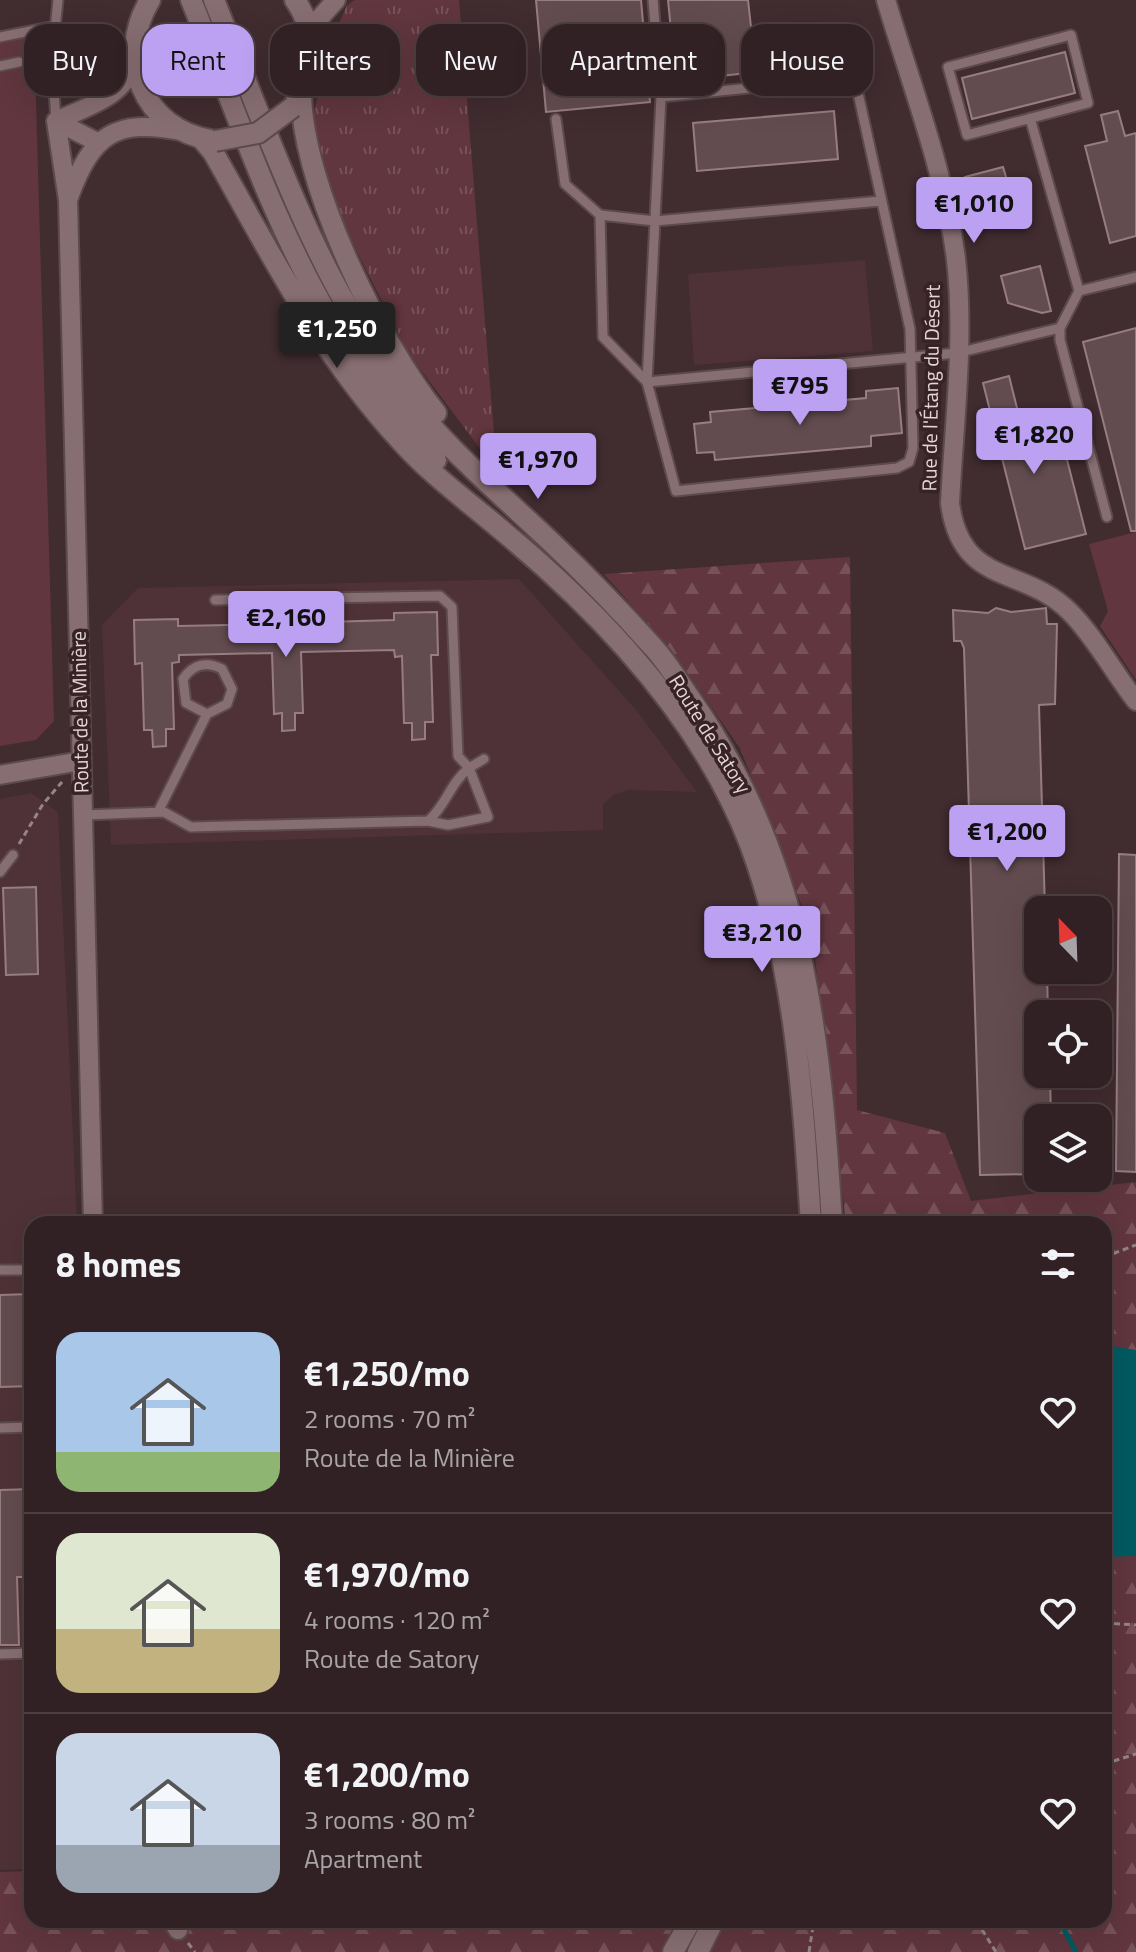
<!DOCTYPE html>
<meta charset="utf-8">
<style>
:root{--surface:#312124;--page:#39292c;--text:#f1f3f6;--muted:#a8a3a6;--line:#4c3e41;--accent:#bca0f2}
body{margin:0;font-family:"Titillium Web",sans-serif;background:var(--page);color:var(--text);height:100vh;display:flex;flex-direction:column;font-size:30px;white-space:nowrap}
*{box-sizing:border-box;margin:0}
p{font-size:26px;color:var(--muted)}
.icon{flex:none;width:44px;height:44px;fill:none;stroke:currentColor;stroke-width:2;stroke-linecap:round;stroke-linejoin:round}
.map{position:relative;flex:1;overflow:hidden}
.side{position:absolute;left:24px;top:1216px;width:1088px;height:712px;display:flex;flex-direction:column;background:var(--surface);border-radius:24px;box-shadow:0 8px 32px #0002,0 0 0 2px var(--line)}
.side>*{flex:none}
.top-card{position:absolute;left:24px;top:24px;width:1088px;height:72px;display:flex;gap:16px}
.needle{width:52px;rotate:337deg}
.tools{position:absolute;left:1024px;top:896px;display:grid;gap:16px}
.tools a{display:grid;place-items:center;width:88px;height:88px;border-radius:16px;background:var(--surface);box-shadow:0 8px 32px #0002,0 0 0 2px var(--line);font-size:40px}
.price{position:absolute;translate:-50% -68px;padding:0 18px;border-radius:8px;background:var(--accent);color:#111;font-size:26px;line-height:52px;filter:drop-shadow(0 2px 4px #0008)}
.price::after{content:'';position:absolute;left:50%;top:48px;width:24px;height:18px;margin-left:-12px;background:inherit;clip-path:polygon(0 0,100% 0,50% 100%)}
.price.current{background:#222;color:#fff}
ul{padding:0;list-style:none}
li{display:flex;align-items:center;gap:24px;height:200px;padding:0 32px}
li+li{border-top:2px solid var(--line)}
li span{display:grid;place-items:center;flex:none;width:224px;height:160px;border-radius:24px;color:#555}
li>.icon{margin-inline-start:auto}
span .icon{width:96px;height:96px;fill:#fffc;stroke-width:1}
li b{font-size:34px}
h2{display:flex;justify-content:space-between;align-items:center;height:96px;padding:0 32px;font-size:34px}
.pill{padding:0 28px;border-radius:24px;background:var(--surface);box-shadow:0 8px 32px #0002,0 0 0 2px var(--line);font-size:28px;line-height:72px}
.pill.current{background:var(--accent);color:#111}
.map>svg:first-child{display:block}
.built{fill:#4f3237}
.grass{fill:url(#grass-tufts)}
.forest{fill:url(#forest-firs)}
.park{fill:#61363e}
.water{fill:#025a61}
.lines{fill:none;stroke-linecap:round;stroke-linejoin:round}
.stream{stroke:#025a61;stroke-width:5}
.building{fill:#634c50;stroke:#977d81;stroke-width:2}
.service-casing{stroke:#5c4a4d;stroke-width:13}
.minor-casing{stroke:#5c4a4d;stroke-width:22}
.secondary-casing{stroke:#5c4a4d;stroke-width:24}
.path{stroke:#968487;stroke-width:3;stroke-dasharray:6 4;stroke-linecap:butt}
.service{stroke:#876e72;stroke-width:9}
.minor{stroke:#876e72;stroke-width:18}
.secondary{stroke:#876e72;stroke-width:20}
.secondary-bridge-casing{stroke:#5c4a4d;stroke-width:24;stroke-linecap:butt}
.secondary-bridge{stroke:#876e72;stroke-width:20}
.labels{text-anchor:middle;stroke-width:7;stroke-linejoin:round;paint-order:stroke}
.street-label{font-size:20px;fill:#e4d5d7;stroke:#372226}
</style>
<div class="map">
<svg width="1136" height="1952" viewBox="0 0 1136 1952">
<defs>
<pattern id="grass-tufts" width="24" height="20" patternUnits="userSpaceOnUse" patternTransform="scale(2)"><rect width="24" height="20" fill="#61363e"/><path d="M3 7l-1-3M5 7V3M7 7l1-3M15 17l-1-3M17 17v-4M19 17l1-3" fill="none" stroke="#785259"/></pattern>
<pattern id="forest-firs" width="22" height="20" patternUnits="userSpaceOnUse" patternTransform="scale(2)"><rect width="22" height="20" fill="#61363e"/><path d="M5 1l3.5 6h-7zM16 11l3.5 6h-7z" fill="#785259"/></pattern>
</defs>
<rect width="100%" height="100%" fill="#412c30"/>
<path class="built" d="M865 260 873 351 694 365 688 274Z
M519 579 637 711 697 792 628 790 614 795 603 804V830L111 845 102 625 138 588Z
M31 793 58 812 77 1224H32V1869L0 1870V799Z"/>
<path class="grass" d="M355 0H459L497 471 408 353 339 216 312 119 333 37 347 5Z"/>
<path class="forest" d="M850 557 857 1110 945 1133 971 1201 1136 1182V1952H0V1872L32 1871V1920H1104V1224H846L812 932 740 748 672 651 604 574Z"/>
<path class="park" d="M34 33 54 721 36 740 0 746V39Z
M1136 532V680L1100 626 1108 611 1089 544Z"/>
<path class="water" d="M1104 1345 1136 1350V1556L1104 1557Z"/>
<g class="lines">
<path class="stream" d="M1059 1920 1076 1952"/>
</g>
<path class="building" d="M536 0H641L650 102 546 112Z
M668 0H748L756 72 676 81Z
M1065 52 1075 93 972 119 962 78Z
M834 111 838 159 697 171 693 123Z
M1118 111 1125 136 1136 133V236L1110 243 1085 146 1107 141 1101 115Z
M1003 167 1007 180 969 190 965 177Z
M1040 266 1051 311 1042 313 1008 303 1001 276Z
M1136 328V531H1131L1083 342Z
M1009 376 1029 456 1064 448 1086 534 1025 549 983 383Z
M898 388 902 433 871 436V446L715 460 714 452 697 453 694 424 711 422 710 412 866 398V391Z
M996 608 1011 612 1046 608 1047 624H1057L1055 704 1039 705 1045 910H1038V970H1047L1048 1014H1038V1074H1050L1051 1118H1038V1174L980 1175 964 648 961 641H954L953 610 988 613Z
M437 612 438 655H431L433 722H425V739L412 740V723H404L402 656 395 657 394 650 301 652 303 713H295V730L282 731V713L274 714 272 653 179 655V662L172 663 174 729H166V746L153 747 152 730H144L142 663 135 664 134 620 178 619V626L279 624V615L293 614V623L394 620V613Z
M1119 854 1136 855V1172L1116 1171Z
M36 887 38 974 6 975 3 888Z
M31 1294 32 1386 0 1387V1295Z
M32 1489V1577H17L19 1645H0V1490Z"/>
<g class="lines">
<g class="service-casing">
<path id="service" d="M653 0 661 97 647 382 676 491 897 468 909 462 913 448 910 329 858 93 847 82 829 80 661 97
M1071 35 1088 103 967 135 948 67Z
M0 37 55 26
M0 66 19 62
M1030 118 1079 291 1136 277
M556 119 565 184 600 215 655 221 881 201
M56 121 52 60 58 0
M600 215 603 337 647 382 957 353 1060 328
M1079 291 1060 328V340L1107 517
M215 600 440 596 452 607 458 756 469 768C450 783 446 806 428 821L448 825 488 817 469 768 484 759
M158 812 207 714 186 703 183 679C193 664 207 661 222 669L232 689 227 704 207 714
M83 815 164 812 191 827 428 821
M0 872 13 855
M0 1270H32
M0 1428 32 1427
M0 1654 32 1653"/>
</g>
<g class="minor-casing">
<path id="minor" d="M886 0C911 85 945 172 956 259 965 339 954 424 950 503 961 588 1024 565 1070 612 1095 637 1114 673 1136 701
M309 30 336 0
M56 121 68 200 93 1224
M56 121C85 107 126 97 133 62
M56 121 97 142
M69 197C92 135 114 118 181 131
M0 775 81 761
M172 1920 178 1930"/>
</g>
<g class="secondary-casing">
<path id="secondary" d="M150 0C115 58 143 129 211 140
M191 0C235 108 273 224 333 324 363 374 399 416 436 460
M214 0C267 131 312 268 396 383 439 442 496 490 549 540 585 574 620 610 653 647 667 662 678 681 690 698 803 858 821 1035 832 1224
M301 94C303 187 379 341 436 413
M294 105C315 72 318 33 295 0
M201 138 213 152C270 252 321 355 400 440 432 476 469 502 505 533 606 617 704 722 751 847 795 967 803 1098 811 1224
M673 1952 691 1920
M698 1952 714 1920"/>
</g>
<path class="path" d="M19 844 43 804 62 782
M1104 1257 1136 1245
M1104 1623 1136 1625
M1104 1764 1136 1754
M980 1920 981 1928 996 1952
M188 1943 195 1952
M809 1952 814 1920"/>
<use href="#service" class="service"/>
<use href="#minor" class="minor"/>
<use href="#secondary" class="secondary"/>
<g class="secondary-bridge-casing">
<path id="secondary-bridge" d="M215 141 258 133 293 107"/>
</g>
<use href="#secondary-bridge" class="secondary-bridge"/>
</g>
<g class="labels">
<g class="street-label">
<text transform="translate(931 388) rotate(-89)" y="7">Rue de l'Étang du Désert</text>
<text transform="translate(80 712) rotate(-91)" y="7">Route de la Minière</text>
<text transform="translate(710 734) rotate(58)" y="7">Route de Satory</text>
</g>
</g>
</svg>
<div class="tools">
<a><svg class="needle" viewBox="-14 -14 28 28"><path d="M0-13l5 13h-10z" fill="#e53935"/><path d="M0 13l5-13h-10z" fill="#a8a3a6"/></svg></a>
<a><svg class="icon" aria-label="locate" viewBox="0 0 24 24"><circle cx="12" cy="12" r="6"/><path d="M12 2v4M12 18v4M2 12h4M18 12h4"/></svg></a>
<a><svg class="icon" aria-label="layers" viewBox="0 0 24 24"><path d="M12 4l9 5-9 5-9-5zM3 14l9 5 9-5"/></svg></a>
</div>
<b class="price" style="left:974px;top:245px">€1,010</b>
<b class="price current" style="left:337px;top:370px">€1,250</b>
<b class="price" style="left:800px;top:427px">€795</b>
<b class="price" style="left:1034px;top:476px">€1,820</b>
<b class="price" style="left:538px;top:501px">€1,970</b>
<b class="price" style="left:286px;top:659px">€2,160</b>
<b class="price" style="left:1007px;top:873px">€1,200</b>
<b class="price" style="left:762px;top:974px">€3,210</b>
<div class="top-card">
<a class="pill">Buy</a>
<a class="pill current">Rent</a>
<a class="pill">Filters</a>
<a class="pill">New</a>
<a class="pill">Apartment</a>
<a class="pill">House</a>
</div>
<section class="side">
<h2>8 homes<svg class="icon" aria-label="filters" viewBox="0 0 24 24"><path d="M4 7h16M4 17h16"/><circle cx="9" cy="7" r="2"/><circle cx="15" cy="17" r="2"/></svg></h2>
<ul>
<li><span style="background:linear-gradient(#a9c7e8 75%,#8fb573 0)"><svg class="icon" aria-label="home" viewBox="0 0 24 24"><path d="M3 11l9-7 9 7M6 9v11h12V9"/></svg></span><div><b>€1,250/mo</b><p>2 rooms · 70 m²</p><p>Route de la Minière</p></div><svg class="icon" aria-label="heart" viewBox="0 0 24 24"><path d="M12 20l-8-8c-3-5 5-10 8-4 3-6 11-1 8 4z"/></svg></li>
<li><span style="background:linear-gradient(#dfe7d0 60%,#c2b280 0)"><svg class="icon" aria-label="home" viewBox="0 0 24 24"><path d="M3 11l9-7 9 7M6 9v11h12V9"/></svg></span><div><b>€1,970/mo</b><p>4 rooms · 120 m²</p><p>Route de Satory</p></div><svg class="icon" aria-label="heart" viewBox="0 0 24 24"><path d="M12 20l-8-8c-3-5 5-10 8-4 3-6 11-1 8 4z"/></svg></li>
<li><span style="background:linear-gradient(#c9d6e8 70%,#9aa5b1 0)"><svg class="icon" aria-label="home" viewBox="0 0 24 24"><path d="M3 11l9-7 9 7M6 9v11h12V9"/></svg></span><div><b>€1,200/mo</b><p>3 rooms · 80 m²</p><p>Apartment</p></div><svg class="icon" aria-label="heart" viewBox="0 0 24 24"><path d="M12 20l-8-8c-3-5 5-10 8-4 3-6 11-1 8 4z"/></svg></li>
</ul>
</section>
</div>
